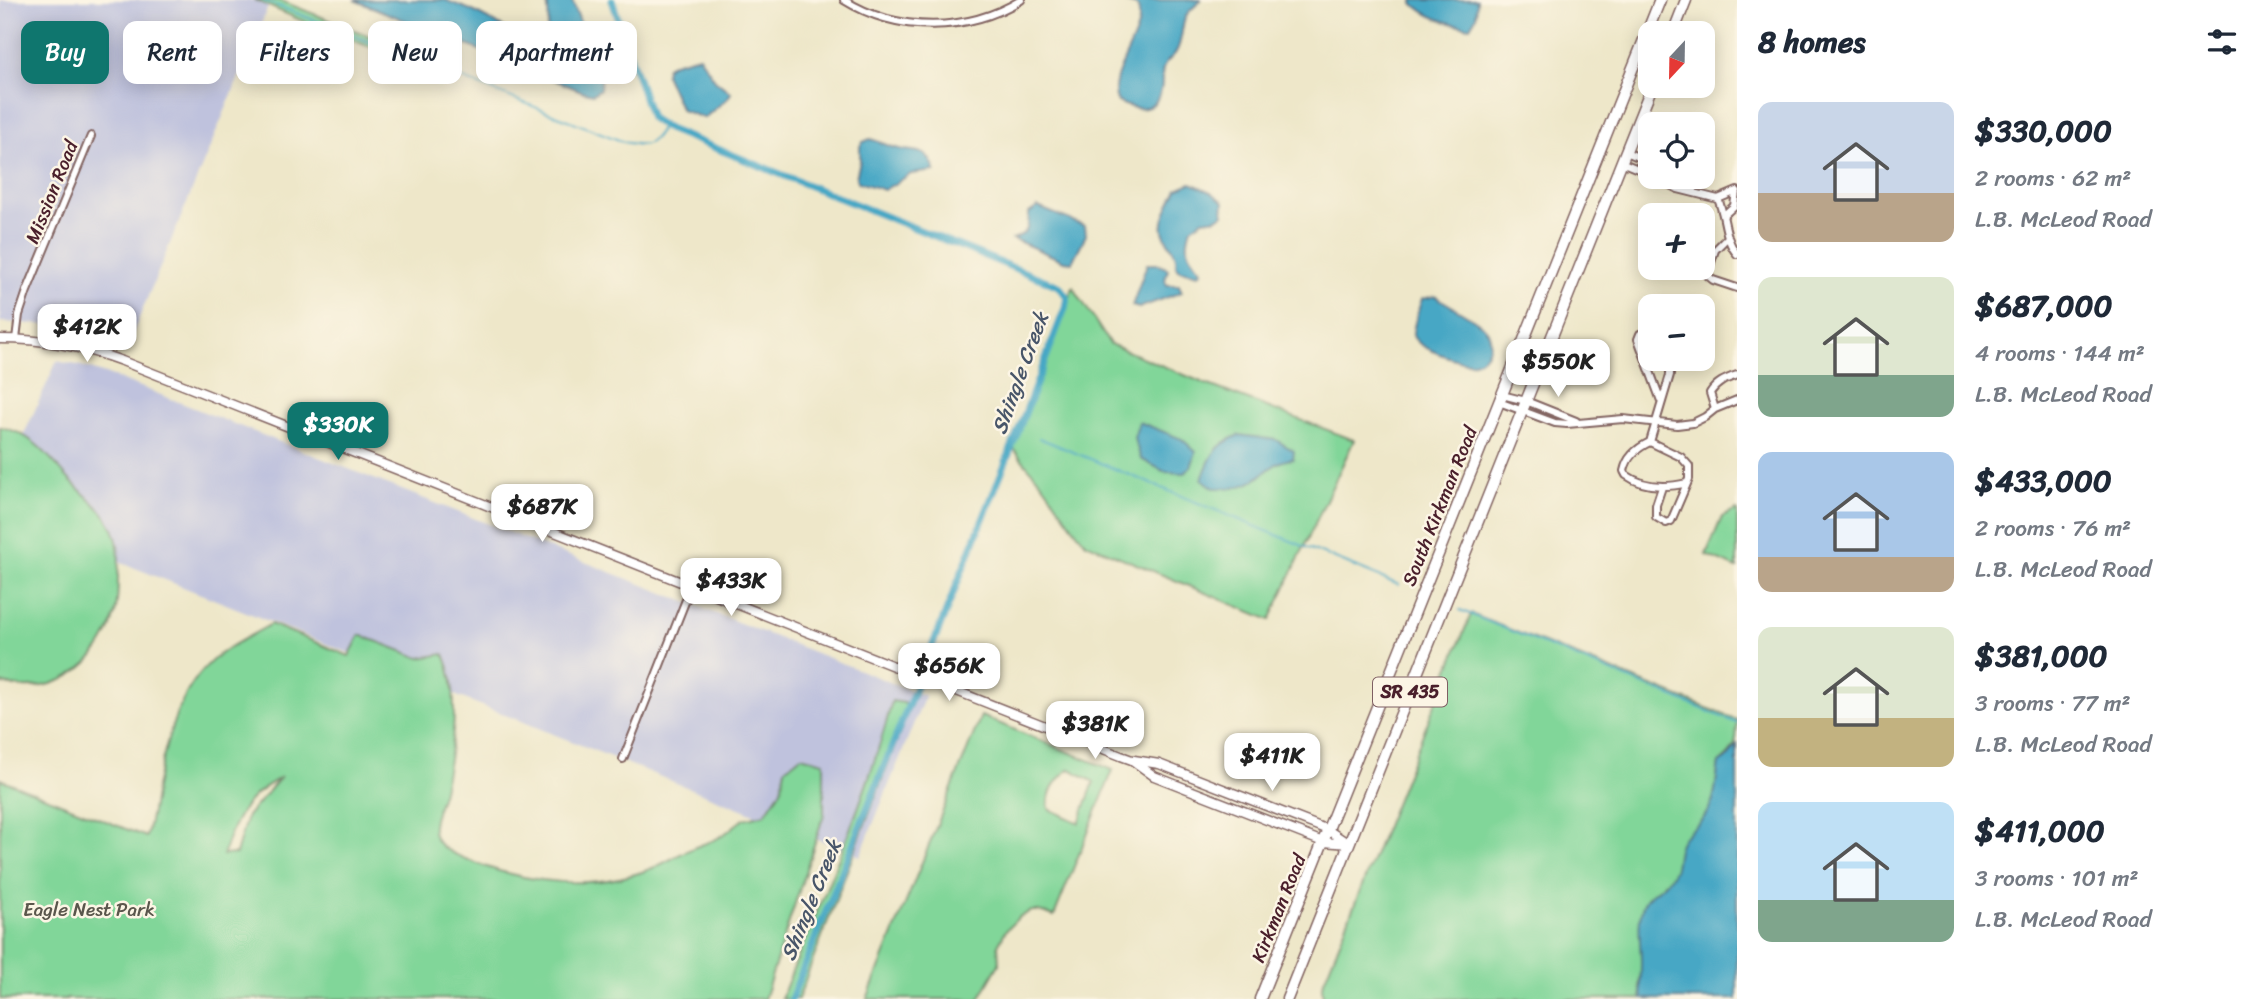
<!DOCTYPE html>
<meta charset="utf-8">
<style>
:root{--surface:#fff;--page:#f2f2f3;--text:#1f2937;--muted:#747a83;--accent:#0f766e}
body{margin:0;font-family:Sriracha,sans-serif;background:var(--page);color:var(--text);height:100vh;display:flex;flex-direction:column;font-size:26px;white-space:nowrap}
*{box-sizing:border-box;margin:0}
p{font-size:23px;color:var(--muted)}
.icon{flex:none;width:38px;height:38px;fill:none;stroke:currentColor;stroke-width:2;stroke-linecap:round;stroke-linejoin:round}
.map{position:relative;flex:1;overflow:hidden}
.side{display:flex;flex-direction:column;background:var(--surface);width:525px}
.side>*{flex:none}
.hud{position:absolute;left:21px;top:21px;width:665px;height:63px;display:flex;gap:14px}
.needle{width:46px;rotate:202deg}
.fabs{position:absolute;left:1638px;top:21px;display:grid;gap:14px}
.fabs a{display:grid;place-items:center;width:77px;height:77px;border-radius:14px;background:var(--surface);box-shadow:0 4px 18px #0003;font-size:35px}
.price{position:absolute;translate:-50% -60px;padding:0 16px;border-radius:14px;background:#fff;color:#222;font-size:23px;line-height:46px;filter:drop-shadow(0 2px 4px #0008)}
.price::after{content:'';position:absolute;left:50%;top:42px;width:21px;height:16px;margin-left:-10px;background:inherit;clip-path:polygon(0 0,100% 0,50% 100%)}
.price.selected{background:var(--accent);color:#fff}
ul{padding:0;list-style:none}
li{display:flex;align-items:center;gap:21px;height:175px;padding:0 21px}
li span{display:grid;place-items:center;flex:none;width:196px;height:140px;border-radius:14px;color:#555}
li>.icon{margin-inline-start:auto}
span .icon{width:84px;height:84px;fill:#fffc;stroke-width:1}
li b{font-size:30px}
h2{display:flex;justify-content:space-between;align-items:center;height:84px;padding:0 21px;font-size:30px}
.chip{padding:0 24px;border-radius:14px;background:var(--surface);box-shadow:0 4px 18px #0003;font-size:24px;line-height:63px}
.chip.selected{background:var(--accent);color:#fff}
main{display:flex;flex:1;min-height:0}
.map>svg:first-child{display:block}
.industrial{fill:#bfc2dd}
.green{fill:#81d699;stroke:#667a62;stroke-width:2;fill-rule:evenodd}
.water{fill:#46a7c5;stroke:#486378;stroke-width:2}
.lines{fill:none;stroke-linecap:round;stroke-linejoin:round}
.stream{stroke:#46a7c5;stroke-width:2}
.canal{stroke:#46a7c5;stroke-width:7}
.minor-casing{stroke:#836562;stroke-width:10}
.tertiary-casing{stroke:#836562;stroke-width:11}
.primary-casing{stroke:#836562;stroke-width:13}
.minor{stroke:#fff;stroke-width:6}
.tertiary{stroke:#fff;stroke-width:8}
.primary{stroke:#fff;stroke-width:10}
.labels{text-anchor:middle;stroke-width:5;stroke-linejoin:round;paint-order:stroke}
.shield{fill:#fcf5e5;stroke:#7f5f63;stroke-width:2}
.shield-label{font-size:18px;font-weight:bold;fill:#4a1f2b}
.street-label{font-size:19px;fill:#4a1f2b;stroke:#fcf5e5}
.park-label{font-size:19px;fill:#5a564c;stroke:#fcf5e5}
.water-label{font-size:21px;font-style:italic;fill:#485569;stroke:#fcf5e5}
</style>
<main>
<div class="map">
<svg width="1737" height="999" viewBox="0 0 1737 999">
<rect width="100%" height="100%" fill="#fcf5e5"/>
<filter id="ink" filterUnits="userSpaceOnUse"><feTurbulence type="fractalNoise" baseFrequency=".0143" numOctaves="2"/><feDisplacementMap in="SourceGraphic" scale="14" xChannelSelector="R" yChannelSelector="G"/><feConvolveMatrix kernelMatrix="1 2 1 2 8 2 1 2 1" color-interpolation-filters="sRGB"/></filter>
<filter id="wash" filterUnits="userSpaceOnUse"><feTurbulence type="fractalNoise" baseFrequency=".00686" numOctaves="4" result="noise"/><feDisplacementMap in="SourceGraphic" scale="28" xChannelSelector="R" yChannelSelector="G"/><feGaussianBlur stdDeviation="1.57" result="paint"/><feColorMatrix in="noise" values="0 0 0 0 0 0 0 0 0 0 0 0 0 0 0 0 0 1.4 0 .05"/><feComposite in="paint" operator="in"/></filter>
<g filter="url(#wash)">
<rect width="100%" height="100%" fill="#eee7c9"/>
<path class="industrial" d="M0 0H271L127 347 68 329 38 324 0 322Z
M57 361 82 366 128 382 925 696 860 856 62 539 0 488Z"/>
<path class="green" d="M255 0H279L442 65 403 59 316 27Z
M1073 287 1110 344 1206 384 1354 440 1270 620 1086 543C1070 526 1059 506 1045 487 1035 473 1022 462 1013 447Z
M0 427C30 432 48 455 67 477 83 495 107 510 115 534 120 548 119 562 118 577 118 590 118 602 115 614 100 667 54 699 0 683Z
M1737 510V568L1706 555 1722 517Z
M1471 614 1737 720C1737 743 1737 749 1719 763 1715 786 1717 804 1699 823 1692 830 1686 835 1681 843 1677 850 1679 857 1677 864 1672 879 1660 887 1648 897L1640 984 1642 999H1323L1322 986Z
M271 624 349 656 360 635 420 658 444 654C462 695 452 748 443 790 440 802 434 814 433 826 431 846 454 854 468 860 526 884 596 892 655 867 667 862 677 855 689 850 698 845 709 843 718 838 728 833 735 824 744 819 751 817 758 816 765 814L781 790 785 769 801 756 824 762V814L764 999H0V779L146 837C152 818 154 797 158 778 169 731 181 681 224 651 239 641 256 633 271 624ZM281 777 247 816 236 854 223 855C229 835 238 811 254 796 262 788 272 783 281 777Z
M892 701 911 704 798 999H781C820 901 866 803 892 701Z
M981 716 1113 770 1054 916 1039 911H1031L1019 917 1006 930 998 945 999 964 979 999H867ZM1070 769 1094 782 1079 823 1049 809C1046 794 1057 777 1070 769Z"/>
<path class="water" d="M354 0H445L471 10 527 40 539 43C551 32 549 15 547 0H572L601 78 600 89 593 94 584 92Z
M1118 0H1201C1197 5 1189 10 1186 16 1181 25 1183 41 1176 52 1173 58 1165 61 1163 69 1161 76 1163 83 1161 90 1154 114 1137 111 1118 102 1103 76 1150 31 1137 6Z
M1413 0H1477L1476 17 1470 27C1451 24 1427 18 1413 3Z
M699 56 715 80 731 93 727 99 704 118 681 110 665 74 666 68 670 64Z
M870 139C879 141 887 146 896 148 917 154 927 146 935 171L911 174 884 190 858 182 856 178 860 161V146L863 142Z
M1191 183 1211 192 1224 202 1223 214 1217 218 1203 220 1191 228C1184 249 1188 254 1202 271L1199 274 1180 270 1176 266C1178 248 1166 245 1163 231 1160 218 1172 200 1177 189Z
M1038 207 1085 226 1086 235 1072 262 1064 261 1013 239C1029 232 1028 229 1029 213Z
M1147 264H1158L1168 269 1165 280 1167 285H1179L1182 292 1139 308 1132 306Z
M1435 296C1450 306 1473 317 1485 328 1496 339 1488 359 1474 362 1462 364 1416 348 1413 335 1412 332 1420 303 1422 299Z
M1139 422 1182 439 1196 452 1191 467 1185 473 1165 472 1141 459 1134 438Z
M1239 435 1276 440 1294 451 1293 459C1276 460 1267 472 1253 481 1242 488 1227 488 1214 488L1202 479C1211 455 1215 445 1239 435Z
M1737 745V999H1642C1640 986 1641 975 1641 962 1641 943 1636 921 1644 903 1648 893 1661 889 1667 881 1680 867 1674 854 1681 841 1685 833 1694 829 1700 822 1717 804 1715 785 1719 763L1728 757Z"/>
<g class="lines">
<path class="stream" d="M263 0 624 142C648 147 650 146 663 126
M1039 438 1399 585
M1460 610 1737 723"/>
<path class="canal" d="M612 0 651 118 668 129 1059 286 1067 297 1065 308 1019 429 791 999"/>
</g>
</g>
<g filter="url(#ink)">
<g class="lines">
<g class="minor-casing">
<path id="minor" d="M844 0C897 33 967 33 1021 0
M1626 152 1650 162
M1621 162 1650 174
M1655 177 1678 189 1718 199 1737 191
M1679 177 1694 191
M1718 199C1726 217 1724 239 1737 254
M1724 215 1734 206 1736 192
M1728 237 1715 250 1707 275 1713 280 1737 288
M1650 330 1640 334 1638 339 1661 401
M16 339 19 315 27 291 91 136
M1502 395 1526 401 1576 421
M1499 402 1555 423 1567 424 1623 419 1677 425 1693 423 1705 417 1715 409 1737 400
M1715 409 1710 393C1717 382 1726 379 1737 375
M1650 442C1637 448 1627 456 1624 471L1626 475C1644 488 1666 488 1687 483
M1662 487 1656 505V517L1666 523 1671 521 1689 479V466L1681 457 1650 442 1670 375V359
M623 759 691 587"/>
</g>
<g class="tertiary-casing">
<path id="tertiary" d="M0 339C41 339 84 347 122 361L1121 756 1132 760 1154 776 1323 842 1349 844
M1134 760 1159 764 1328 830 1346 842"/>
</g>
<g class="primary-casing">
<path id="primary" d="M1673 33 1686 0
M1260 999 1660 0
M1287 999 1652 86"/>
</g>
<use href="#minor" class="minor"/>
<use href="#tertiary" class="tertiary"/>
<use href="#primary" class="primary"/>
</g>
</g>
<g class="labels">
<rect class="shield" x="1373" y="677.5" width="74" height="29" rx="5"/>
<g class="shield-label">
<text x="1410" y="698">SR 435</text>
</g>
<g class="street-label">
<text transform="translate(51 192) rotate(-68)" y="7">Mission Road</text>
<text transform="translate(1439 506) rotate(-68)" y="7">South Kirkman Road</text>
<text transform="translate(1278 908) rotate(-68)" y="7">Kirkman Road</text>
</g>
<g class="park-label">
<text x="89" y="916">Eagle Nest Park</text>
</g>
<g class="water-label">
<text transform="translate(1020 373) rotate(-70)" y="7">Shingle Creek</text>
<text transform="translate(811 900) rotate(-68)" y="7">Shingle Creek</text>
</g>
</g>
</svg>
<div class="fabs">
<a><svg class="needle" viewBox="-14 -14 28 28"><path d="M0-13l5 13h-10z" fill="#e53935"/><path d="M0 13l5-13h-10z" fill="#747a83"/></svg></a>
<a><svg class="icon" aria-label="locate" viewBox="0 0 24 24"><circle cx="12" cy="12" r="6"/><path d="M12 2v4M12 18v4M2 12h4M18 12h4"/></svg></a>
<a>+</a>
<a>−</a>
</div>
<b class="price" style="left:87px;top:364px">$412K</b>
<b class="price" style="left:1558px;top:399px">$550K</b>
<b class="price selected" style="left:338px;top:462px">$330K</b>
<b class="price" style="left:542px;top:544px">$687K</b>
<b class="price" style="left:731px;top:618px">$433K</b>
<b class="price" style="left:949px;top:703px">$656K</b>
<b class="price" style="left:1095px;top:761px">$381K</b>
<b class="price" style="left:1272px;top:793px">$411K</b>
<div class="hud">
<a class="chip selected">Buy</a>
<a class="chip">Rent</a>
<a class="chip">Filters</a>
<a class="chip">New</a>
<a class="chip">Apartment</a>
</div>
</div>
<section class="side">
<h2>8 homes<svg class="icon" aria-label="filters" viewBox="0 0 24 24"><path d="M4 7h16M4 17h16"/><circle cx="9" cy="7" r="2"/><circle cx="15" cy="17" r="2"/></svg></h2>
<ul>
<li><span style="background:linear-gradient(#c9d6e8 65%,#b9a48a 0)"><svg class="icon" aria-label="home" viewBox="0 0 24 24"><path d="M3 11l9-7 9 7M6 9v11h12V9"/></svg></span><div><b>$330,000</b><p>2 rooms · 62 m²</p><p>L.B. McLeod Road</p></div></li>
<li><span style="background:linear-gradient(#dfe7d0 70%,#7fa58c 0)"><svg class="icon" aria-label="home" viewBox="0 0 24 24"><path d="M3 11l9-7 9 7M6 9v11h12V9"/></svg></span><div><b>$687,000</b><p>4 rooms · 144 m²</p><p>L.B. McLeod Road</p></div></li>
<li><span style="background:linear-gradient(#a9c7e8 75%,#b9a48a 0)"><svg class="icon" aria-label="home" viewBox="0 0 24 24"><path d="M3 11l9-7 9 7M6 9v11h12V9"/></svg></span><div><b>$433,000</b><p>2 rooms · 76 m²</p><p>L.B. McLeod Road</p></div></li>
<li><span style="background:linear-gradient(#dfe7d0 65%,#c2b280 0)"><svg class="icon" aria-label="home" viewBox="0 0 24 24"><path d="M3 11l9-7 9 7M6 9v11h12V9"/></svg></span><div><b>$381,000</b><p>3 rooms · 77 m²</p><p>L.B. McLeod Road</p></div></li>
<li><span style="background:linear-gradient(#bfe0f5 70%,#7fa58c 0)"><svg class="icon" aria-label="home" viewBox="0 0 24 24"><path d="M3 11l9-7 9 7M6 9v11h12V9"/></svg></span><div><b>$411,000</b><p>3 rooms · 101 m²</p><p>L.B. McLeod Road</p></div></li>
</ul>
</section>
</main>
